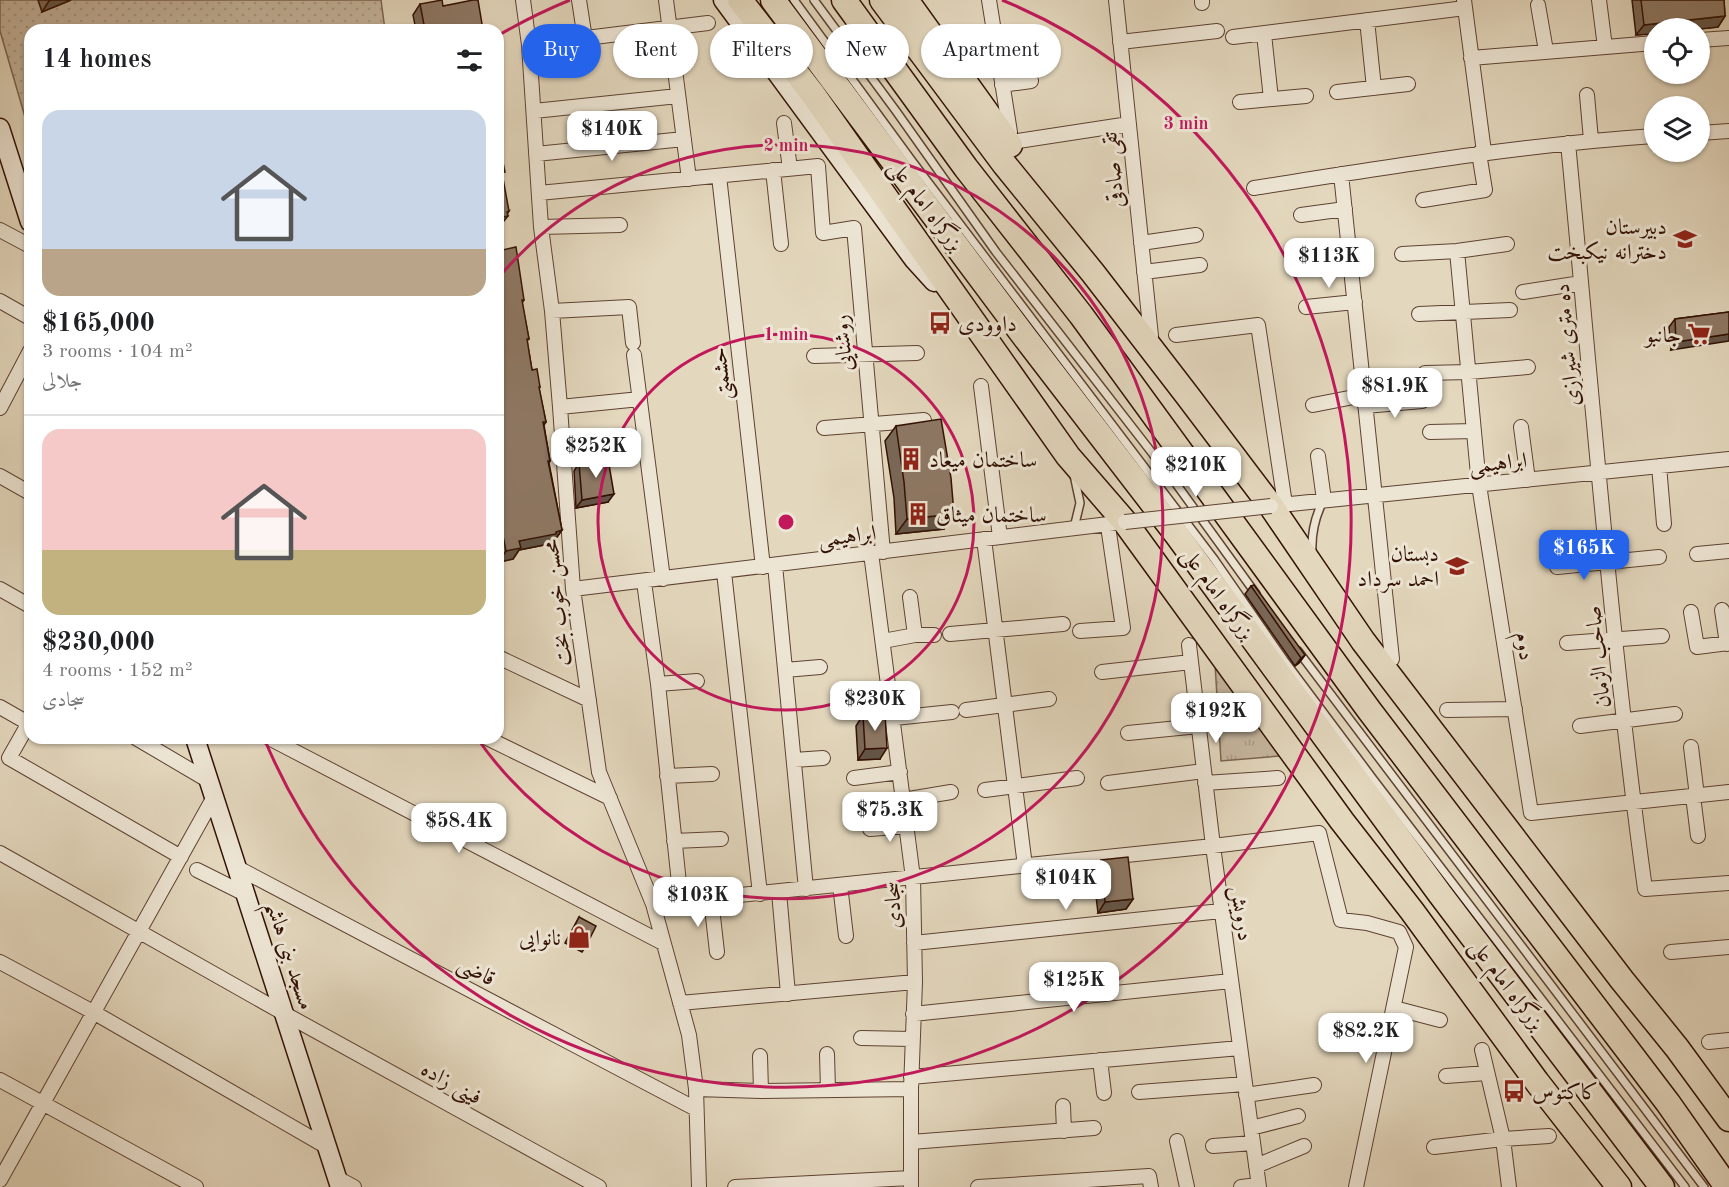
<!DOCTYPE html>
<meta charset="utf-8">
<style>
:root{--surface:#fff;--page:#f2f2f2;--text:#202124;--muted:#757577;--line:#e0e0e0;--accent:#2563eb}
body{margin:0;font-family:"Old Standard TT",Amiri,serif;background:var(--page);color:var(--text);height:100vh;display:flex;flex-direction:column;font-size:22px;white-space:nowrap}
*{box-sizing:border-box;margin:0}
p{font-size:20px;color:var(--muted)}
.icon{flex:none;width:33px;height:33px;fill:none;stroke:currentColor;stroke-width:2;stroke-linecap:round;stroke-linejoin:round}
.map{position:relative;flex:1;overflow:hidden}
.sheet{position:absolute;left:24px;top:24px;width:480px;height:720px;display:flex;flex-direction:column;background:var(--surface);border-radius:18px;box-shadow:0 2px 4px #0004}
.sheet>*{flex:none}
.guide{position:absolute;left:522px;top:24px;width:570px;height:54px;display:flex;gap:12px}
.buttons{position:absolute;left:1644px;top:18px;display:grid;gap:12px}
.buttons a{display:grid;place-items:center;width:66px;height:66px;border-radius:50%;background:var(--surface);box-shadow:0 2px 4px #0004;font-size:30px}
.price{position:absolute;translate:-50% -51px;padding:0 14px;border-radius:12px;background:#fff;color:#222;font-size:20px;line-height:39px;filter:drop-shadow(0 2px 3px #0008)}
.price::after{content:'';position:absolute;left:50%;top:36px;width:18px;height:14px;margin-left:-9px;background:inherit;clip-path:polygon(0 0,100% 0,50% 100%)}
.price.current{background:var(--accent);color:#fff}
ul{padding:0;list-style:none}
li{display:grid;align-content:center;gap:12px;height:318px;padding:0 18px}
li+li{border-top:2px solid var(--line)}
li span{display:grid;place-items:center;height:186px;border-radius:18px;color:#555}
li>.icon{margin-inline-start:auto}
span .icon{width:108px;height:108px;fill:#fffc;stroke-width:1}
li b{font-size:26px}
h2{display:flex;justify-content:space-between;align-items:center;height:72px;padding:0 18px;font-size:26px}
.chip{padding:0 21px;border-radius:27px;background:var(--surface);box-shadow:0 2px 4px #0004;font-size:21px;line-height:54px}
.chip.current{background:var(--accent);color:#fff}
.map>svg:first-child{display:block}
.grass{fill:url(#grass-tufts);stroke:#7c6351;stroke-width:1.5}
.park{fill:url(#park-dots);stroke:#7c6351;stroke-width:1.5}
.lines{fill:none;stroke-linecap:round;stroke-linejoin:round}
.lane-casing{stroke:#5e4232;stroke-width:10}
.street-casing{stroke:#5e4232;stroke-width:16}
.secondary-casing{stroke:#321104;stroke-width:21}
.highway-casing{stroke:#321104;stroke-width:27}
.lane{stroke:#ede5d4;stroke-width:7}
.street{stroke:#ede5d4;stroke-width:14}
.secondary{stroke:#ede5d4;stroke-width:18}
.highway{stroke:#e3d7bd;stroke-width:24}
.street-bridge-casing{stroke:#5e4232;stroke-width:16;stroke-linecap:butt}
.street-bridge{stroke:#ede5d4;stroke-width:14}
.wall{fill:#7a6756;stroke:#321104;stroke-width:1.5}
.shaded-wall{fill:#635446;stroke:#321104;stroke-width:1.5}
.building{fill:#8e7864;stroke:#321104;stroke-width:1.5}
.ring{fill:none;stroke:#c2185b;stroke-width:3}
.labels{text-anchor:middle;stroke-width:6;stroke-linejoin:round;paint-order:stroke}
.street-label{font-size:22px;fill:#321104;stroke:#ede5d4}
.poi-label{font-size:22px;fill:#321104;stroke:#ede5d4;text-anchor:end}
.centre{fill:#c2185b;stroke:#ede5d4;stroke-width:3}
.ring-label{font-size:18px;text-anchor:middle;font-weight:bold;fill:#c2185b;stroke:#ede5d4;stroke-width:6;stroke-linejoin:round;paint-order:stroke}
</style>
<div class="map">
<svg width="1729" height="1187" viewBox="0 0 1729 1187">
<defs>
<pattern id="grass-tufts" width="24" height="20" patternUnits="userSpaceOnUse" patternTransform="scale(1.5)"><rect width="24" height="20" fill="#c5b59e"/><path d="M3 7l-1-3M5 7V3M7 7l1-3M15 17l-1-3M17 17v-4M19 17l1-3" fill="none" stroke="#aa9b86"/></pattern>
<pattern id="park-dots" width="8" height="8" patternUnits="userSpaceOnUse" patternTransform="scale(1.5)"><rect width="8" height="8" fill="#c5b59e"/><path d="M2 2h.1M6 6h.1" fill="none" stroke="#aa9b86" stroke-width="1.8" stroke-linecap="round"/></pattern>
</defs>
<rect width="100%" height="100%" fill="#e3d7bd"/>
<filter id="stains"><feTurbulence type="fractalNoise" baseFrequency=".00333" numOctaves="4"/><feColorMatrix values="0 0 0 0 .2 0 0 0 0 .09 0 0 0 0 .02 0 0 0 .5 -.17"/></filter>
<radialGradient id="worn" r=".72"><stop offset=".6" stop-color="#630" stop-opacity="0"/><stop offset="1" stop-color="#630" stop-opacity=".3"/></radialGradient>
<path class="grass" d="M1214 648 1292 755 1221 761Z"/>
<path class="park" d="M0 0H381L385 30H30V134L0 31Z"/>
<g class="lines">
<g class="lane-casing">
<path id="lane" d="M794 0 912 161 1214 559 1284 660 1373 779 1685 1187
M814 0 896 111 996 252 1177 485 1256 594
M1074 475 1080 503 1074 528
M1312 553C1311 534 1315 517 1323 501
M1298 651 1704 1187"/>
</g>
<g class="street-casing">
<path id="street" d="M523 0 529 45 541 227 552 311 560 407 573 589 599 772 653 904 689 1035 696 1089 699 1187
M579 0 585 39
M666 0 689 179
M989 0 1010 132
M1116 0 1151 336
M1202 0V3
M1464 0 1484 152
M1599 0 1605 47
M1538 5 1546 51
M1367 20 1374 88
M1264 34 1271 99
M1233 37 1465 8
M1700 40 1729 38
M1120 42 1217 31
M529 45 708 23
M998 58 1026 54
M1471 58 1654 43
M1002 85 1031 81
M1337 92 1408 84
M1587 95 1591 140
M1240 102 1306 96
M534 111 678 96
M784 123 790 169
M1700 133 1729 131
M1018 141 1129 124
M1568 143C1592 392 1611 642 1645 889L1729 883
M536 154 684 139
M773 170 781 244
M1341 174 1392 659
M719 176 763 567
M1254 188C1388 167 1520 145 1654 136
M539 193 818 166 823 233 854 228 883 552
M1423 200 1485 190 1479 153
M1301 215 1345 209
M541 227 620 225
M0 230 30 246
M1141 243 1196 235
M1457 251 1479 485 1531 813 1729 792
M1402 254 1457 251 1507 244
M1144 272 1200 265
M1523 292 1581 283
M0 301 30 318
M1306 307 1355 302
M552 311 629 307 633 343
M1419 314 1510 310
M1176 335 1258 325 1285 504
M634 355 663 579
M814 356 917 353
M1425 373 1469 372 1528 367
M981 386 1000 537
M1313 405 1364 395
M1365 406 1422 401
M560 407 640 399
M0 408 30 351
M1521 427 1528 480
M824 428 924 420
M1430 432 1474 431
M1318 456 1324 500
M1659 466 1664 524
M0 476 30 493
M1271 506 1729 459
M984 539 1025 866
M871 553 913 878 915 982 911 1089V1187
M1697 554 1729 551
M775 565 806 889
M1557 567 1659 557
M724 572 760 894
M644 582 658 684 681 902
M0 589 30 606
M573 589 1125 522
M910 597 915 635
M1722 610 1727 644
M1691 612 1697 647 1729 643
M1080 631 1123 628 1108 526
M950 634 1063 624
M883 641 915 635H934
M1567 643 1662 636
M1189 645 1213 846 1259 1187
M498 657 589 700
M785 670 820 667
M1102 672 1191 662
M658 684 697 681
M0 707 28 723
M966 710 1049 699
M1447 710 1515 709
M894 718 952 712
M30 721 9 758 181 857
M1580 726 1675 714
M1128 733 1199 726
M136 738 209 781
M269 738 663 943
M487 738 610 798
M1691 747 1697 796
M794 760 823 758
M667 776 712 774
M854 778 900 772
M1108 783 1204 771
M1205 783 1278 778
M985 790 1077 778
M1693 796 1698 836
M903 800 951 792
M870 829 907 826
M674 841 721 839
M0 853 285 1014 599 1187
M238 868 696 1109
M197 870 247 895
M840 885 846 936
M779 892 788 994
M711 899 717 952
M653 904 1213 846 1319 833 1341 920 1367 923 1399 932 1406 947 1356 1187
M914 943 1221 911
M1671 952 1729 947
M0 962 93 1012 327 1147
M680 1003 915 982
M1394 1008 1440 1020
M913 1014 1231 981
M861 1038 912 1039
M1709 1042 1729 1040
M1482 1050 1503 1139 1509 1187
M827 1054 828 1090
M760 1056 761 1091
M1100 1060 1104 1093
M1446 1076 1487 1073
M911 1077 1240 1048
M0 1080 196 1187
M696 1089 761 1091 911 1089
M1139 1092 1245 1084
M1246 1095 1314 1085
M1063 1106 1064 1131
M1251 1128 1298 1116
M1177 1141 1187 1187
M911 1142 1094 1128
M1213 1146 1253 1143
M1434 1147 1503 1139 1549 1136
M1256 1166 1304 1146
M337 1178 354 1187
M0 1180 214 797
M735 1187 911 1178
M978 1187 1149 1176 1151 1187
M1241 1187 1258 1185"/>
</g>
<g class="secondary-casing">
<path id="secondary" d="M723 0 914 260 934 282
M0 128 30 222
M195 738 340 1187"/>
</g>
<g class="highway-casing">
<path id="highway" d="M740 0 812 93 1068 456 1125 522 1342 821 1412 911 1537 1082 1619 1187
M773 0 1024 336 1177 535 1440 894 1662 1187
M844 0 966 168 1081 315 1369 710 1668 1103 1727 1187
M882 0 1005 165 1093 273 1187 395 1271 506 1363 641 1622 980 1677 1048 1729 1119
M906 0 1010 145"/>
</g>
<use href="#lane" class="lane"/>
<use href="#street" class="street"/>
<use href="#secondary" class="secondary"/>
<use href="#highway" class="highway"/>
<g class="street-bridge-casing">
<path id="street-bridge" d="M1125 522 1271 506"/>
</g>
<use href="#street-bridge" class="street-bridge"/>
</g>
<path class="wall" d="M38 0H71L42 12Z
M1632 0H1724L1725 16 1718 27 1636 35Z
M420 4 443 6 483 30H416L413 15Z
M498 251 524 300 522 303 529 339 527 341 532 370 540 387 539 389 546 422 544 425 550 461 549 463 562 530 554 541 551 542 549 544 519 550 513 559 499 562Z
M1729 312 1671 350 1669 327 1675 319Z
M896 426 944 529 896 534 894 498 885 441Z
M579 463 608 502 576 508 574 471Z
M1251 586 1305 655 1299 663 1295 666 1245 594Z
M863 715 880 759 858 760 856 726Z
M1101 860 1133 899 1126 909 1098 913 1093 871Z
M579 917 586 946 582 952 565 943Z"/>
<path class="shaded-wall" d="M52 0H71L42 12 49 1Z
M1725 16 1718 27 1700 29 1654 28V34L1636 35 1644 25Z
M509 211 506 216H508L500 226 498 227V218L507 212Z
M1729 334V341L1671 350 1676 342Z
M614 494 608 502 576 508 582 500Z
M954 514 944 529 896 534 907 519Z
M562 530 554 541 551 542 549 544 519 550 513 559 499 562 506 551 519 541Z
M1305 655 1299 663 1295 666 1301 658Z
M887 748 880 759 858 760 865 749Z
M1133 899 1126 909 1098 913 1105 902Z"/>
<path class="building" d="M442 0 443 6 473 0H478L483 30H425L420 4Z
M1641 0H1724L1725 16 1644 25Z
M498 130 500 137 498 138 505 172 502 173 509 211 507 212 508 216 498 218Z
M516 247 524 300H522L529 339H527L532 370 537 369 540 387H539L546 422H543L550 461H548L562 530 556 532V534L519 541 521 548 506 551 498 511V488H501L498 472V251Z
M1729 312V334L1676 342 1675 319Z
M941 419 951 478 954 514 907 519 904 482 896 426Z
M608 459 614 494 582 500 579 463Z
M1254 585 1305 655 1301 658 1251 586Z
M885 714 887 748 865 749 863 715Z
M1128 857 1133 899 1105 902 1101 860Z
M579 917 596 926 586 946 569 938Z"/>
<g class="ring">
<circle cx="786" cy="522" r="188"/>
<path d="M499 277A377 377 0 1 1 477 738"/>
<path d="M499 35A565 565 0 0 1 570 0M1002 0A565 565 0 1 1 264 738"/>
</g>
<defs>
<g id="school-bare" transform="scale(1.8)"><path d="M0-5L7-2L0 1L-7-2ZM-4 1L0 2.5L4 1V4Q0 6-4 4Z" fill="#8f2418" stroke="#ede5d4" stroke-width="2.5" paint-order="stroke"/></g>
<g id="bus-bare" transform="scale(1.8)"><path d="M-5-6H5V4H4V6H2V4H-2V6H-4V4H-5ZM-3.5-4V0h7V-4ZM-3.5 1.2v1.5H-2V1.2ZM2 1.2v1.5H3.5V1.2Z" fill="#8f2418" stroke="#ede5d4" stroke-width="2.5" paint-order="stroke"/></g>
<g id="supermarket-bare" transform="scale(1.8)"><path d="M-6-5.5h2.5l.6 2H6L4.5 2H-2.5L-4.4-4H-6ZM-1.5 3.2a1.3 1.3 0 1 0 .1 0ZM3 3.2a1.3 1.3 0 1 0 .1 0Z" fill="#8f2418" stroke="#ede5d4" stroke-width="2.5" paint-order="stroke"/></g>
<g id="building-bare" transform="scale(1.8)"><path d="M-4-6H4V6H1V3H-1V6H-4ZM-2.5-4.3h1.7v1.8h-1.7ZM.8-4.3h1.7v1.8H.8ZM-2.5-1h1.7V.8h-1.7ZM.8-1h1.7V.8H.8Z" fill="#8f2418" stroke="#ede5d4" stroke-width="2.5" paint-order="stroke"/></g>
<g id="shop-bare" transform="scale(1.8)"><path d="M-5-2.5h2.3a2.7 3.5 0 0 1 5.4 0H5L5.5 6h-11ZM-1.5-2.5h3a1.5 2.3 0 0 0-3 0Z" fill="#8f2418" stroke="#ede5d4" stroke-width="2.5" paint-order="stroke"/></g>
</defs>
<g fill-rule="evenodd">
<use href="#school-bare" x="1685" y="239"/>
<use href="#bus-bare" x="940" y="323"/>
<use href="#supermarket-bare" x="1699" y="334"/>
<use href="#building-bare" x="911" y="459"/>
<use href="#building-bare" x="918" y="514"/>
<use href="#school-bare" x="1457" y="566"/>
<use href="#shop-bare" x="579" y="937"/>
<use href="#bus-bare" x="1514" y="1091"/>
</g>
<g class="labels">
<g class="street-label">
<text transform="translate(1112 170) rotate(-96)" y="8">تقی صادقی</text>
<text transform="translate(927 205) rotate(53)" y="8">بزرگراه امام علی</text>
<text transform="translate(842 343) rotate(-95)" y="8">روشنایی</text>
<text transform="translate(1566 345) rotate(-95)" y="8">ده متری شیرازی</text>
<text transform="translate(720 374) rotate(-96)" y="8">حشمتی</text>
<text transform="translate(1498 462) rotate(-6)" y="8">ابراهیمی</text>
<text transform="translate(847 535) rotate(-7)" y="8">ابراهیمی</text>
<text transform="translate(1219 593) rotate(54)" y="8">بزرگراه امام علی</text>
<text transform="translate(556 603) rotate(-96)" y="8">محسن خوب بخت</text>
<text transform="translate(1526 646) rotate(81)" y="8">دوم</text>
<text transform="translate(1597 657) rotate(-96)" y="8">صاحب الزمان</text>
<text transform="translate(892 905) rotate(-91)" y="8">سجادی</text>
<text transform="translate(1243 913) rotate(82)" y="8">درویش</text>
<text transform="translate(291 955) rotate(72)" y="8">مسجد بنی هاشم</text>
<text transform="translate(477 970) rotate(28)" y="8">قاضی</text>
<text transform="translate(1508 984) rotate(53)" y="8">بزرگراه امام علی</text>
<text transform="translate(452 1082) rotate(29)" y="8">فینی زاده</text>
</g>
<g class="poi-label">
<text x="1667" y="234">دبیرستان<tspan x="1667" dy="25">دخترانه نیکبخت</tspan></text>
<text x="958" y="331" text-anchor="start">داوودی</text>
<text x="1681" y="342">جانبو</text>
<text x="929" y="467" text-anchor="start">ساختمان میعاد</text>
<text x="936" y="522" text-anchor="start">ساختمان میثاق</text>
<text x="1439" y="561">دبستان<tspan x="1439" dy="25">احمد سرداد</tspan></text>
<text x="561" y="945">نانوایی</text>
<text x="1532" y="1099" text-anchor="start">کاکتوس</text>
</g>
</g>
<circle cx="786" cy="522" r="9" class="centre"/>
<g class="ring-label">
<text x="1186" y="129">3 min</text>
<text x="786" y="151">2 min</text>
<text x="786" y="340">1 min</text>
</g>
<rect width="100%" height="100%" filter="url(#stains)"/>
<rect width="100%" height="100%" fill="url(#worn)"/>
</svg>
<div class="buttons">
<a><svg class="icon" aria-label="locate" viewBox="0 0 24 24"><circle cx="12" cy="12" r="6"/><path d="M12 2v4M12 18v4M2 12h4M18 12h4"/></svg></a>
<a><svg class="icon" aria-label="layers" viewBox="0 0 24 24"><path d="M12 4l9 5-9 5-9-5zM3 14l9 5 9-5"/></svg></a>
</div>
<b class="price" style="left:612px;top:162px">$140K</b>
<b class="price" style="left:1329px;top:289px">$113K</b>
<b class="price" style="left:1395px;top:419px">$81.9K</b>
<b class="price" style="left:596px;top:479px">$252K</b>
<b class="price" style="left:1196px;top:498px">$210K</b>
<b class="price current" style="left:1584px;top:581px">$165K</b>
<b class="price" style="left:875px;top:732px">$230K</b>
<b class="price" style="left:1216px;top:744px">$192K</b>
<b class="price" style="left:890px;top:843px">$75.3K</b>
<b class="price" style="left:459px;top:854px">$58.4K</b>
<b class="price" style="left:1066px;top:911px">$104K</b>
<b class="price" style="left:698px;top:928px">$103K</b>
<b class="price" style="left:1074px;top:1013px">$125K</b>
<b class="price" style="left:1366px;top:1064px">$82.2K</b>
<div class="guide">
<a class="chip current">Buy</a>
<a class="chip">Rent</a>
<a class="chip">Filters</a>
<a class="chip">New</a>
<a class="chip">Apartment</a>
</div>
<section class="sheet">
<h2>14 homes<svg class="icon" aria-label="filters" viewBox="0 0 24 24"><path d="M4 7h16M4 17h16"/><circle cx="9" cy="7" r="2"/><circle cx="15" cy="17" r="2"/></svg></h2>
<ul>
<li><span style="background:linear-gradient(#c9d6e8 75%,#b9a48a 0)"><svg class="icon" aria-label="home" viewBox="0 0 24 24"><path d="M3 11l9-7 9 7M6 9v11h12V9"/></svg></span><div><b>$165,000</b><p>3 rooms · 104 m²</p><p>جلالی</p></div></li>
<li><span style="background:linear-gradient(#f6c9c9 65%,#c2b280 0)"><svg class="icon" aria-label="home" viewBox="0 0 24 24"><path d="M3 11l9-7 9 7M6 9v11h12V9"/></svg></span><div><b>$230,000</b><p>4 rooms · 152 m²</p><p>سجادی</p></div></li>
</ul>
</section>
</div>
